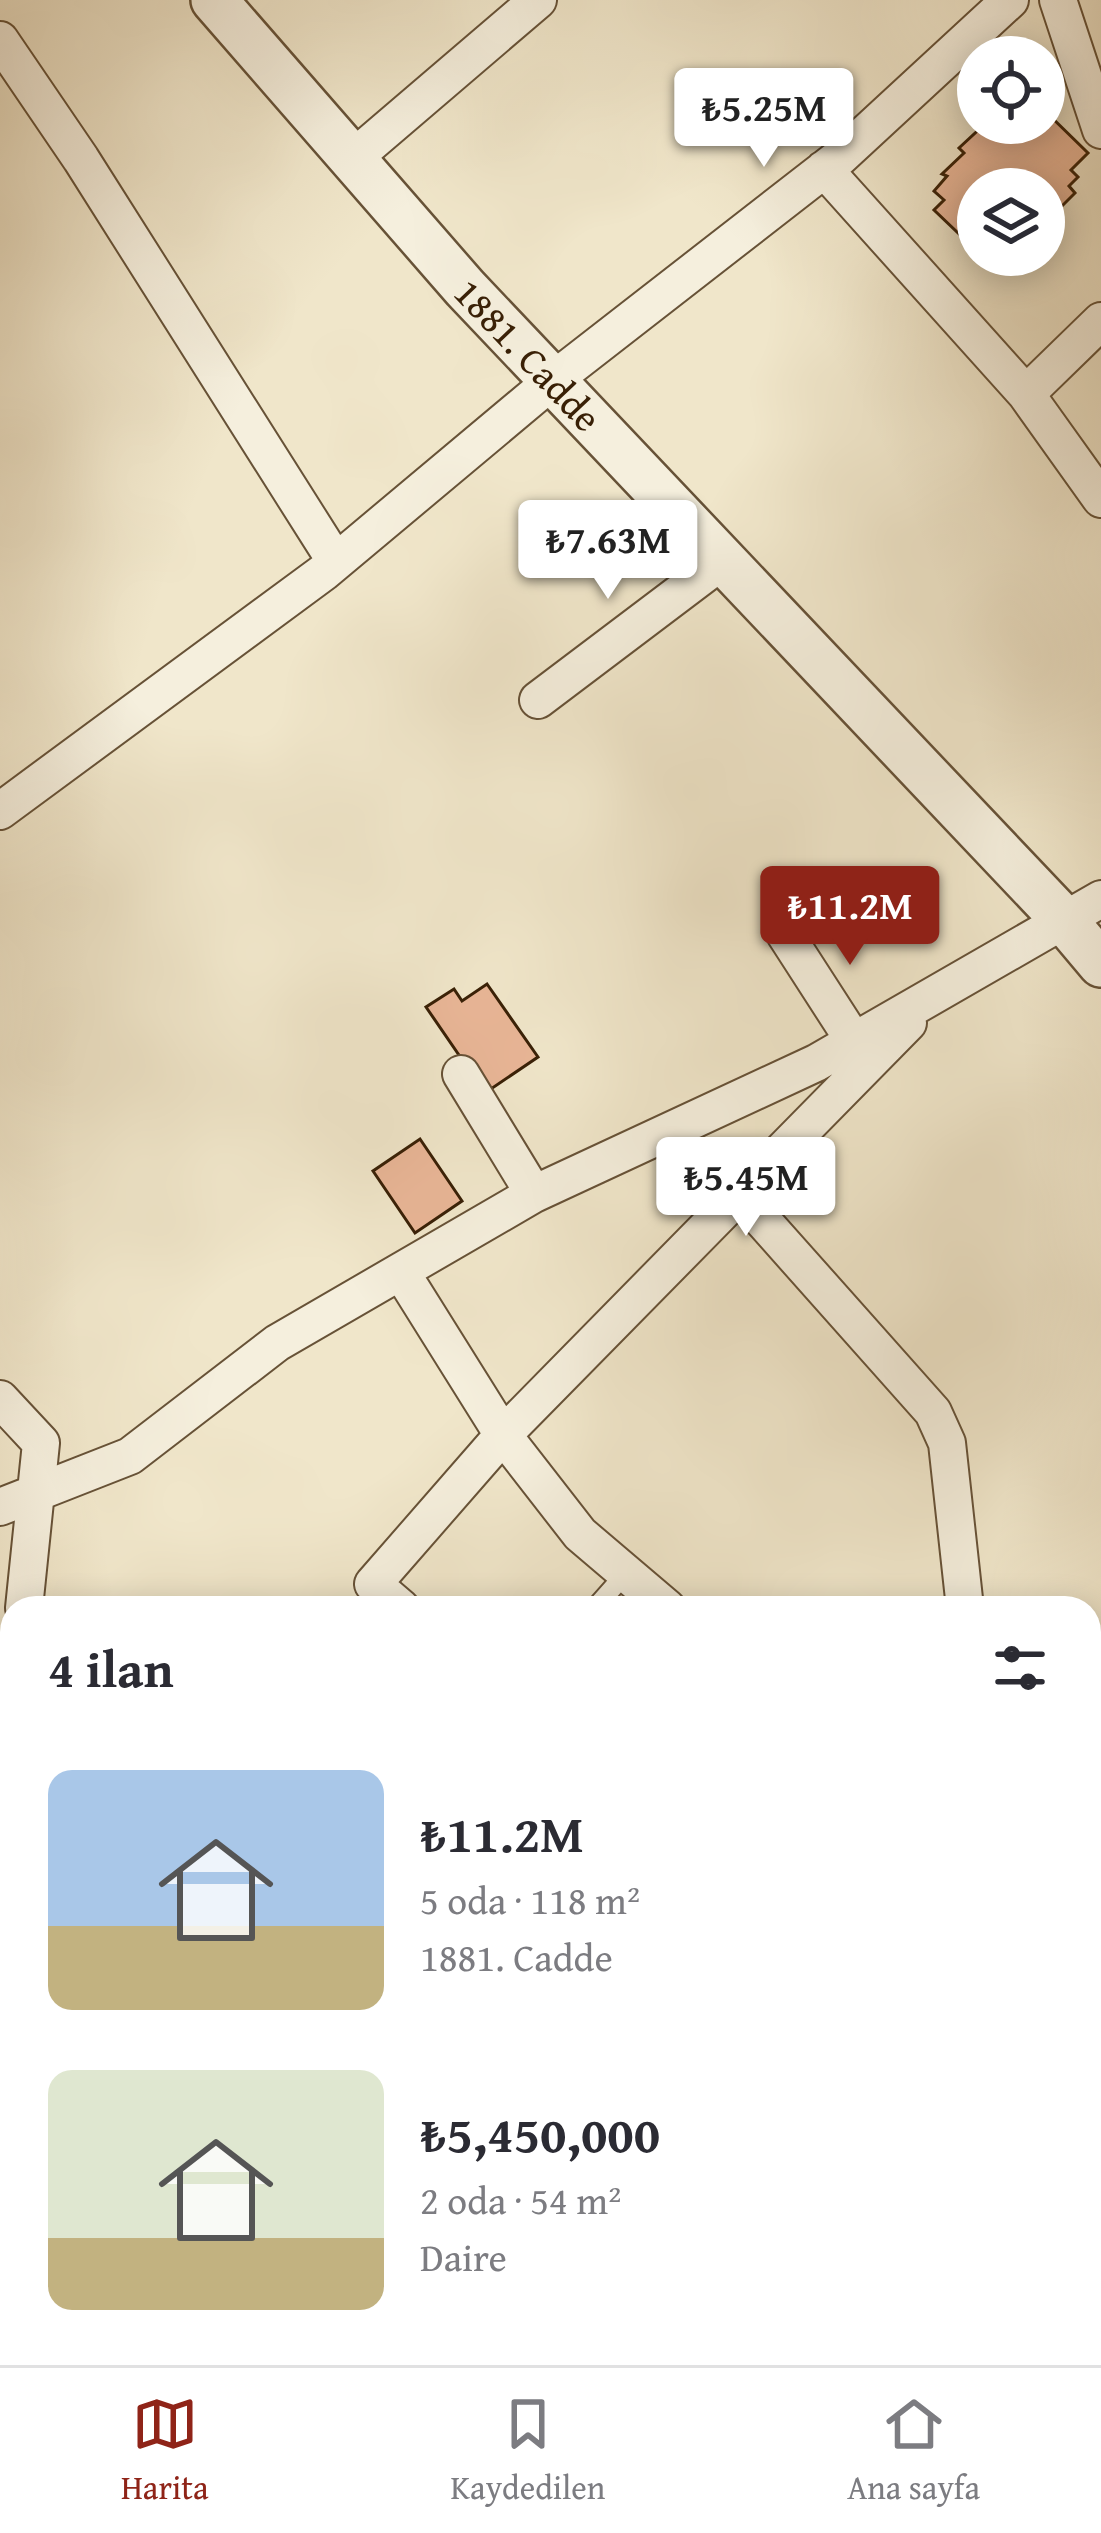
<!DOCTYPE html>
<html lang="tr">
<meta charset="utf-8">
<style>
:root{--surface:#fff;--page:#f2f2f3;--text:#2b2b33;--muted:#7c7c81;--line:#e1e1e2;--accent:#8f2418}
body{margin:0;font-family:"Gentium Book Plus",serif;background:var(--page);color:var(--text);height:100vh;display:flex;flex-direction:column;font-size:45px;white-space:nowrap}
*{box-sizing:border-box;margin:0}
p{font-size:39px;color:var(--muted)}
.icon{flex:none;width:66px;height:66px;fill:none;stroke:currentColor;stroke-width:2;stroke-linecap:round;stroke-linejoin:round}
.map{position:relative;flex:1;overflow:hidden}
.details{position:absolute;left:0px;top:1596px;width:1101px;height:771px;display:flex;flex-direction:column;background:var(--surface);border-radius:36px 36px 0 0;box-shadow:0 6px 30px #0003}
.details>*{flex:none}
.controls{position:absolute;left:957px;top:36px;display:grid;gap:24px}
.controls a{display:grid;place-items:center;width:108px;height:108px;border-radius:50%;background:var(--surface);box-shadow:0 6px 30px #0003;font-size:60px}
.price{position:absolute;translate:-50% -102px;padding:0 27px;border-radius:12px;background:#fff;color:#222;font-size:39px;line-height:78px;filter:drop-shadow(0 3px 6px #0008)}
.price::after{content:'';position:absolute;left:50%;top:72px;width:36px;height:27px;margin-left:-18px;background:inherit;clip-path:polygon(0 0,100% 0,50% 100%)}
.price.selected{background:var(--accent);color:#fff}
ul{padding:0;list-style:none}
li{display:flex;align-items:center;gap:36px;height:300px;padding:0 48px}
li span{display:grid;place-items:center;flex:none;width:336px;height:240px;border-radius:24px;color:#555}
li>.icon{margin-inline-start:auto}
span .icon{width:144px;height:144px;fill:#fffc;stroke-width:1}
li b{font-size:51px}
h2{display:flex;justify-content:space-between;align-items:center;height:144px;padding:0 48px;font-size:51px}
.dock{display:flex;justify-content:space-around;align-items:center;height:168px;border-top:3px solid var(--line);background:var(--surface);font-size:33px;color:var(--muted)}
.dock a{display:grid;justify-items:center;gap:6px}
.dock .selected{color:var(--accent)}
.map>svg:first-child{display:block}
.building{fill:#e9b697;stroke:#392006;stroke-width:3}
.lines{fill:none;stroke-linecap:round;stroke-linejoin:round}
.service-casing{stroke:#675237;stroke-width:22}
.minor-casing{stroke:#675237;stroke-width:40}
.tertiary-casing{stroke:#675237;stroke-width:50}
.service{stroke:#f5efdd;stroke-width:18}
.minor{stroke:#f5efdd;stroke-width:36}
.tertiary{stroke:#f5efdd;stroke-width:45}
.labels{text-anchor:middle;stroke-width:9;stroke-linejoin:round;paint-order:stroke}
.street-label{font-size:39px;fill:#392006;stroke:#f5efdd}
</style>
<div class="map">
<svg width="1101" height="2365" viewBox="0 0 1101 2365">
<rect width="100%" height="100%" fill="#f0e6ca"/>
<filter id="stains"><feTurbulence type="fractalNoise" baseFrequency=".00167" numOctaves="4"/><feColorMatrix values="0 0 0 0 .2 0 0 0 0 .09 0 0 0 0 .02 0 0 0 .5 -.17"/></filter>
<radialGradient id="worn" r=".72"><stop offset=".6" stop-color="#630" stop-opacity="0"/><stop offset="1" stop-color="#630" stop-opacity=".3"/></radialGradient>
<path class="building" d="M1044 110 1088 153 1071 170 1078 177 1069 186 1075 193 1057 211 1047 202 1044 205V189H978V252L934 210 944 200 934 191 947 176 942 174 964 153 959 148 986 123 990 128 995 123H1044Z
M487 984 538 1057 485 1093 426 1007 454 989 462 1001Z
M420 1139 462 1201 415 1233 373 1171Z"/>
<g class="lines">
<g class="service-casing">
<path id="service" d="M595 1608 626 1573"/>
</g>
<g class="minor-casing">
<path id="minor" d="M1058 0 1101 130
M0 40 81 159 336 562
M351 160 538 0
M824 169 1026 394 1101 499
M1026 394 1101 321
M538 700 722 561
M0 811 324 572 552 381 840 157 1010 0
M785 934 854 1041
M461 1074 534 1194
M740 1195 933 1412 947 1443 965 1608
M401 1272 503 1435 580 1534 667 1608
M0 1399 41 1443 24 1608
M0 1507 130 1456 277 1343 534 1194 816 1063 1101 899
M401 1608 373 1584 503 1435 908 1023
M0 1784 8 1759 12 1720
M0 1922 12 1924
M1089 2035 1101 2027
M1089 2289 1101 2304
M899 2355 902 2365
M422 2365 434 2355
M710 2365 726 2355"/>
</g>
<g class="tertiary-casing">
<g id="tertiary">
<path id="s1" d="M214 0 465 288 1064 920 1101 964"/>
</g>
</g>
<use href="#service" class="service"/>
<use href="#minor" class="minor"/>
<use href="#tertiary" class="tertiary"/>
</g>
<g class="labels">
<g class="street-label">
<text dy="14" stroke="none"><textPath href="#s1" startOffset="474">1881. Cadde</textPath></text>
</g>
</g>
<rect width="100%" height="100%" filter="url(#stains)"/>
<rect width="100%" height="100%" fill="url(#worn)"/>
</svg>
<div class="controls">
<a><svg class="icon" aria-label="locate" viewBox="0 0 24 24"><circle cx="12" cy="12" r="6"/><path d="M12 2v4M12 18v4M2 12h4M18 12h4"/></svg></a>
<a><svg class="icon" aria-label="layers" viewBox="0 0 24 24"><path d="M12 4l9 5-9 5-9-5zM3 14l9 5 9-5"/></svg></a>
</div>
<b class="price" style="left:764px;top:170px">₺5.25M</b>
<b class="price" style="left:608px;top:602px">₺7.63M</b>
<b class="price selected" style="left:850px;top:968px">₺11.2M</b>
<b class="price" style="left:746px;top:1239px">₺5.45M</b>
<section class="details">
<h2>4 ilan<svg class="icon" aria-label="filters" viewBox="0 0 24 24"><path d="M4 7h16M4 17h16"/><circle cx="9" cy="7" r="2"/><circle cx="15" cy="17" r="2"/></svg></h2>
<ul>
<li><span style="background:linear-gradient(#a9c7e8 65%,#c2b280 0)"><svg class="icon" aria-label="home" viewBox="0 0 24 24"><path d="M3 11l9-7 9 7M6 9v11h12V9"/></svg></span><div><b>₺11.2M</b><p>5 oda · 118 m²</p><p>1881. Cadde</p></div></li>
<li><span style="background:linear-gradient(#dfe7d0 70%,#c2b280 0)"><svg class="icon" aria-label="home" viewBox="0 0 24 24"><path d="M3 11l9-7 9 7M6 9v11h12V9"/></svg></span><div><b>₺5,450,000</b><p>2 oda · 54 m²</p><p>Daire</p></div></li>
</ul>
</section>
</div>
<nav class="dock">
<a class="selected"><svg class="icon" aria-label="map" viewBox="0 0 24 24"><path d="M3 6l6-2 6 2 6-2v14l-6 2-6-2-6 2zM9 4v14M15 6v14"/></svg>Harita</a>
<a><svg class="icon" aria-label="saved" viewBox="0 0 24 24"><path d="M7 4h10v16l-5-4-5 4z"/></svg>Kaydedilen</a>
<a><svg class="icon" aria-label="home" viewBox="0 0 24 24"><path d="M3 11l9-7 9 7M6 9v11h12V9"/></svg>Ana sayfa</a>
</nav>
